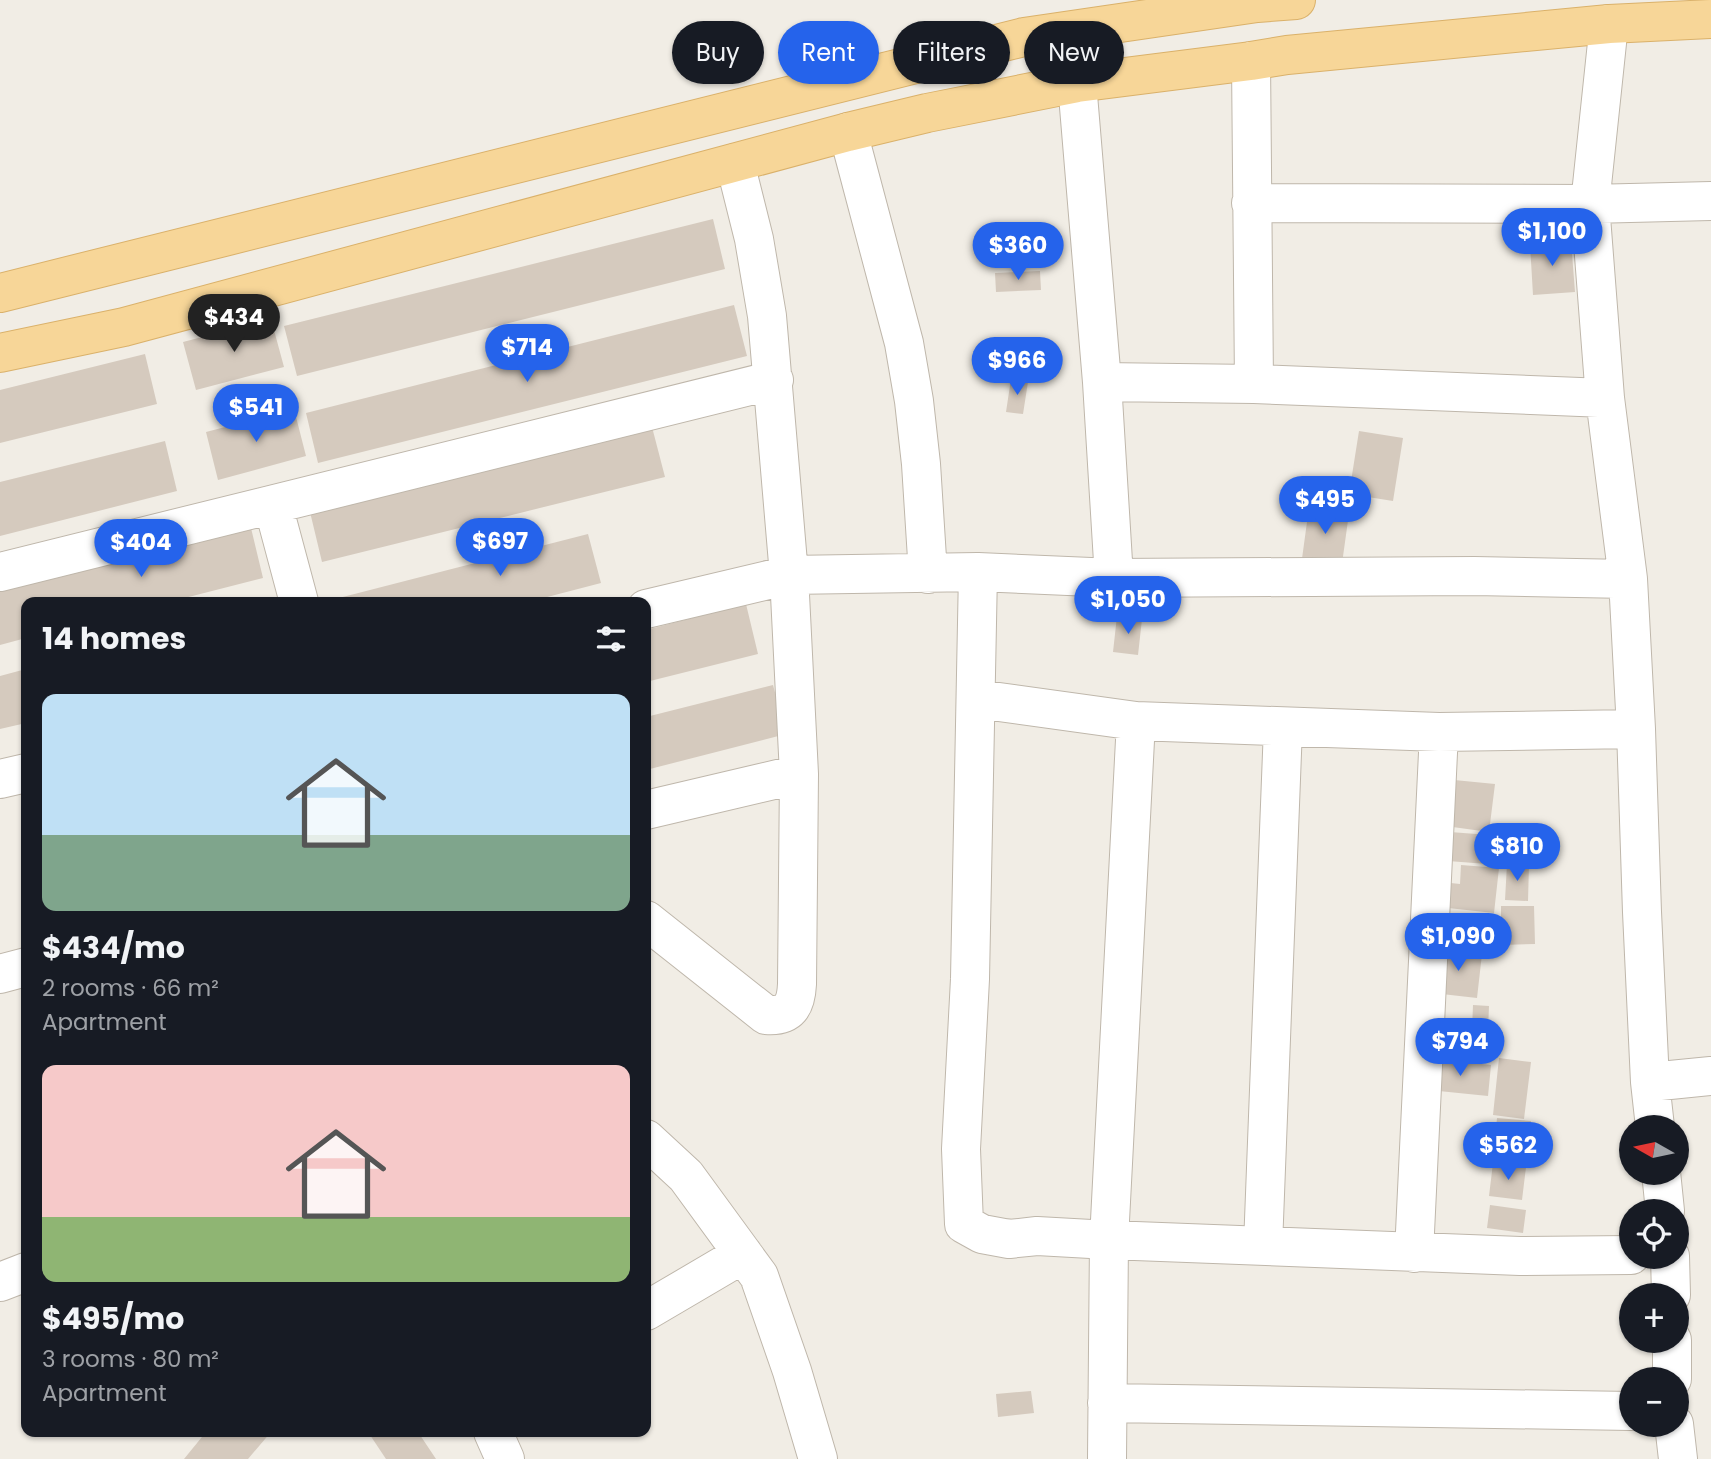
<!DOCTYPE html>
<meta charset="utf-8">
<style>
:root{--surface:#171b24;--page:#20242c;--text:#f1f3f6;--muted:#9ea1a6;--accent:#2563eb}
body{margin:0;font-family:Poppins,sans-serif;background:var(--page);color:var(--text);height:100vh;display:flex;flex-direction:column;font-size:26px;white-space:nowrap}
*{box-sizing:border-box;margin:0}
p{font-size:23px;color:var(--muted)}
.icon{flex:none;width:38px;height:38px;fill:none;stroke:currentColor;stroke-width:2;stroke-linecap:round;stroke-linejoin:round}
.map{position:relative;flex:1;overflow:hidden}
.panel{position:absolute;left:21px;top:597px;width:630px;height:840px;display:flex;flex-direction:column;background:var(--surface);border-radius:14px;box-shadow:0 2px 5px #0004}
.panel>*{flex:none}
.hud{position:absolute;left:672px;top:21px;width:665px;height:63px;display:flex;gap:14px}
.needle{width:46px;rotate:279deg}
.controls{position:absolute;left:1619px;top:1115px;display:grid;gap:14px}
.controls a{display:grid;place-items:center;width:70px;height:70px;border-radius:50%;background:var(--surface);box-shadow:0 2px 5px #0004;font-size:35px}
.price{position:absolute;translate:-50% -60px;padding:0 16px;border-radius:24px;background:var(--accent);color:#fff;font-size:23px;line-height:46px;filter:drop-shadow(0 2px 4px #0008)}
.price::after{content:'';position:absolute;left:50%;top:42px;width:21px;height:16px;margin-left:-10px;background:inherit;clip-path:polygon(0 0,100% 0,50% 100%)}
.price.current{background:#222;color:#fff}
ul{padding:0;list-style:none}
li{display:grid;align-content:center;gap:14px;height:371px;padding:0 21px}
li span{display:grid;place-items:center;height:217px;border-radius:14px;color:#555}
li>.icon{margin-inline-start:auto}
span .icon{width:126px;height:126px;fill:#fffc;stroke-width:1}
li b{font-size:30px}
h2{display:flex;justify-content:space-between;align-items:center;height:84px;padding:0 21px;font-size:30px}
.chip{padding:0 24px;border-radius:32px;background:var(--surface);box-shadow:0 2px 5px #0004;font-size:24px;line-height:63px}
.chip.current{background:var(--accent);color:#fff}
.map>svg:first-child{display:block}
.building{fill:#d5cabe}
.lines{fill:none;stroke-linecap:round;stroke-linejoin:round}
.minor-casing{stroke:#bfb7ab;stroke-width:40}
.major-casing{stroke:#dab16a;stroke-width:40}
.minor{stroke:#fff;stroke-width:38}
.major{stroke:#f7d698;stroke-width:38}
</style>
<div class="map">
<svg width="1711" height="1459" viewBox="0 0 1711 1459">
<rect width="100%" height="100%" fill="#f1ede5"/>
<path class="building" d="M713 219 725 269 297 376 284 326Z
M1571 241 1575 292 1533 295 1530 244Z
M1040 271 1041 290 996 292 995 273Z
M734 305 747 356 318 463 306 413Z
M271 319 284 367 196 390 183 342Z
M145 354 157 404 0 443V390Z
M1011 379 1028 382 1023 414 1006 412Z
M294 409 306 456 218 480 206 432Z
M652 427 665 477 322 562 310 512Z
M1359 431 1403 438 1393 501 1349 494Z
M165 441 177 491 0 536V482Z
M1310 500 1350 506 1341 571 1301 566Z
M251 528 263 578 169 602H26V638L0 645V591Z
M588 534 601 583 528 602H335V599Z
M746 604 758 654 646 682V630Z
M1117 616 1142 619 1138 655 1113 652Z
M26 669V723L0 729V676Z
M773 685 786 734 646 770V717Z
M1444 779 1495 784 1489 832 1438 825Z
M1450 832 1503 836 1500 865 1448 861Z
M1507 864 1529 865 1528 901 1505 900Z
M1461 865 1499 868 1494 913 1439 907 1441 882 1460 884Z
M1501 906H1534L1535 944 1501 945Z
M1448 913 1493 915 1491 948 1446 946Z
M1438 949 1482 954 1477 998 1433 993Z
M1473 1005 1489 1006 1488 1031 1472 1030Z
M1499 1058 1531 1062 1524 1119 1493 1115Z
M1432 1059 1491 1065 1488 1096 1429 1090Z
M1497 1118 1531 1121 1526 1163 1493 1160Z
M1493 1163 1526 1167 1522 1200 1489 1196Z
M1490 1205 1526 1210 1523 1233 1487 1228Z
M1031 1391 1034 1413 998 1417 996 1394Z
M206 1432H271L248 1459H184Z
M368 1432H418L436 1459H386Z"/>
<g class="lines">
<g class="minor-casing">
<path id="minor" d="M1609 24 1590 204 1605 398 1628 579 1636 729 1642 912 1650 1082 1655 1127
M1251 61 1254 384
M1077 83 1102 382 1114 578
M848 132 904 343 914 401 921 464 928 574
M1251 203 1590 204 1711 201
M1102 382 1254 384 1605 398
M273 505 299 602
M0 572 774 380
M978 572 970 979 961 1149 964 1224 982 1234 1009 1239 1037 1236 1109 1240 1520 1256 1631 1255
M646 609 789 575 978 572 1114 578 1474 576 1628 579
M977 699 1136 721 1439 732 1636 729
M0 779 26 773
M646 810 799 774
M646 920 766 1015C790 1017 796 1005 797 984L799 774 789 575 767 316 754 239 735 163
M0 974 26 967
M1650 1082 1711 1076
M646 1139 686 1176 759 1276 792 1371 818 1459
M1661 1172 1665 1211
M1263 1246 1283 727
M1414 1253 1439 732
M1670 1256 1671 1295
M0 1282 26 1272
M646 1311 743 1254
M1672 1340V1379
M1107 1403 1631 1411
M1674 1424 1678 1459
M493 1432 505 1459
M1107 1459 1109 1240 1136 721"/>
</g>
<g class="major-casing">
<path id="major" d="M0 293 1024 37 1257 3 1296 0
M0 353 124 327 848 132 927 113 1077 83 1251 61 1287 55 1609 24 1711 19"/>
</g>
<use href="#minor" class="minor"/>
<use href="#major" class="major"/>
</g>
</svg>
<div class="controls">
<a><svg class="needle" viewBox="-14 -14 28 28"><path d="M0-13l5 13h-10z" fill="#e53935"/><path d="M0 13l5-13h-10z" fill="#9ea1a6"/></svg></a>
<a><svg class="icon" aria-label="locate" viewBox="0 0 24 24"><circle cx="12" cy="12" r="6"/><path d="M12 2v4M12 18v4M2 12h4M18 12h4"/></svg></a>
<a>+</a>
<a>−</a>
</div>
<b class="price" style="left:1552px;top:268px">$1,100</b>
<b class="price" style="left:1018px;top:282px">$360</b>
<b class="price current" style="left:234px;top:354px">$434</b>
<b class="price" style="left:527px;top:384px">$714</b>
<b class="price" style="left:1017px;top:397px">$966</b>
<b class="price" style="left:256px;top:444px">$541</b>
<b class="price" style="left:1325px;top:536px">$495</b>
<b class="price" style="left:500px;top:578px">$697</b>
<b class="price" style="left:141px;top:579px">$404</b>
<b class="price" style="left:1128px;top:636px">$1,050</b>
<b class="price" style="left:1517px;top:883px">$810</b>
<b class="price" style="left:1458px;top:973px">$1,090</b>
<b class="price" style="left:1460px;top:1078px">$794</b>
<b class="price" style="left:1508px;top:1182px">$562</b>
<div class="hud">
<a class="chip">Buy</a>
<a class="chip current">Rent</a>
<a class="chip">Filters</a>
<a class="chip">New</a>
</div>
<section class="panel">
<h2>14 homes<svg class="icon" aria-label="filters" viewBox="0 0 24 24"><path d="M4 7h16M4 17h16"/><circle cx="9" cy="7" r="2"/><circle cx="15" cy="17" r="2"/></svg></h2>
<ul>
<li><span style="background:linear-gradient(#bfe0f5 65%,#7fa58c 0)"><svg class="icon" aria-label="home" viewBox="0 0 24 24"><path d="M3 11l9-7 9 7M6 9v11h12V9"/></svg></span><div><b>$434/mo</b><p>2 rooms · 66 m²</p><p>Apartment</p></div></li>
<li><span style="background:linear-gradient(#f6c9c9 70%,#8fb573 0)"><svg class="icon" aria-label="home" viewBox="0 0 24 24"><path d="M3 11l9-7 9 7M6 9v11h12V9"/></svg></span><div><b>$495/mo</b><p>3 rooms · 80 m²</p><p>Apartment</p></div></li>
</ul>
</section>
</div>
